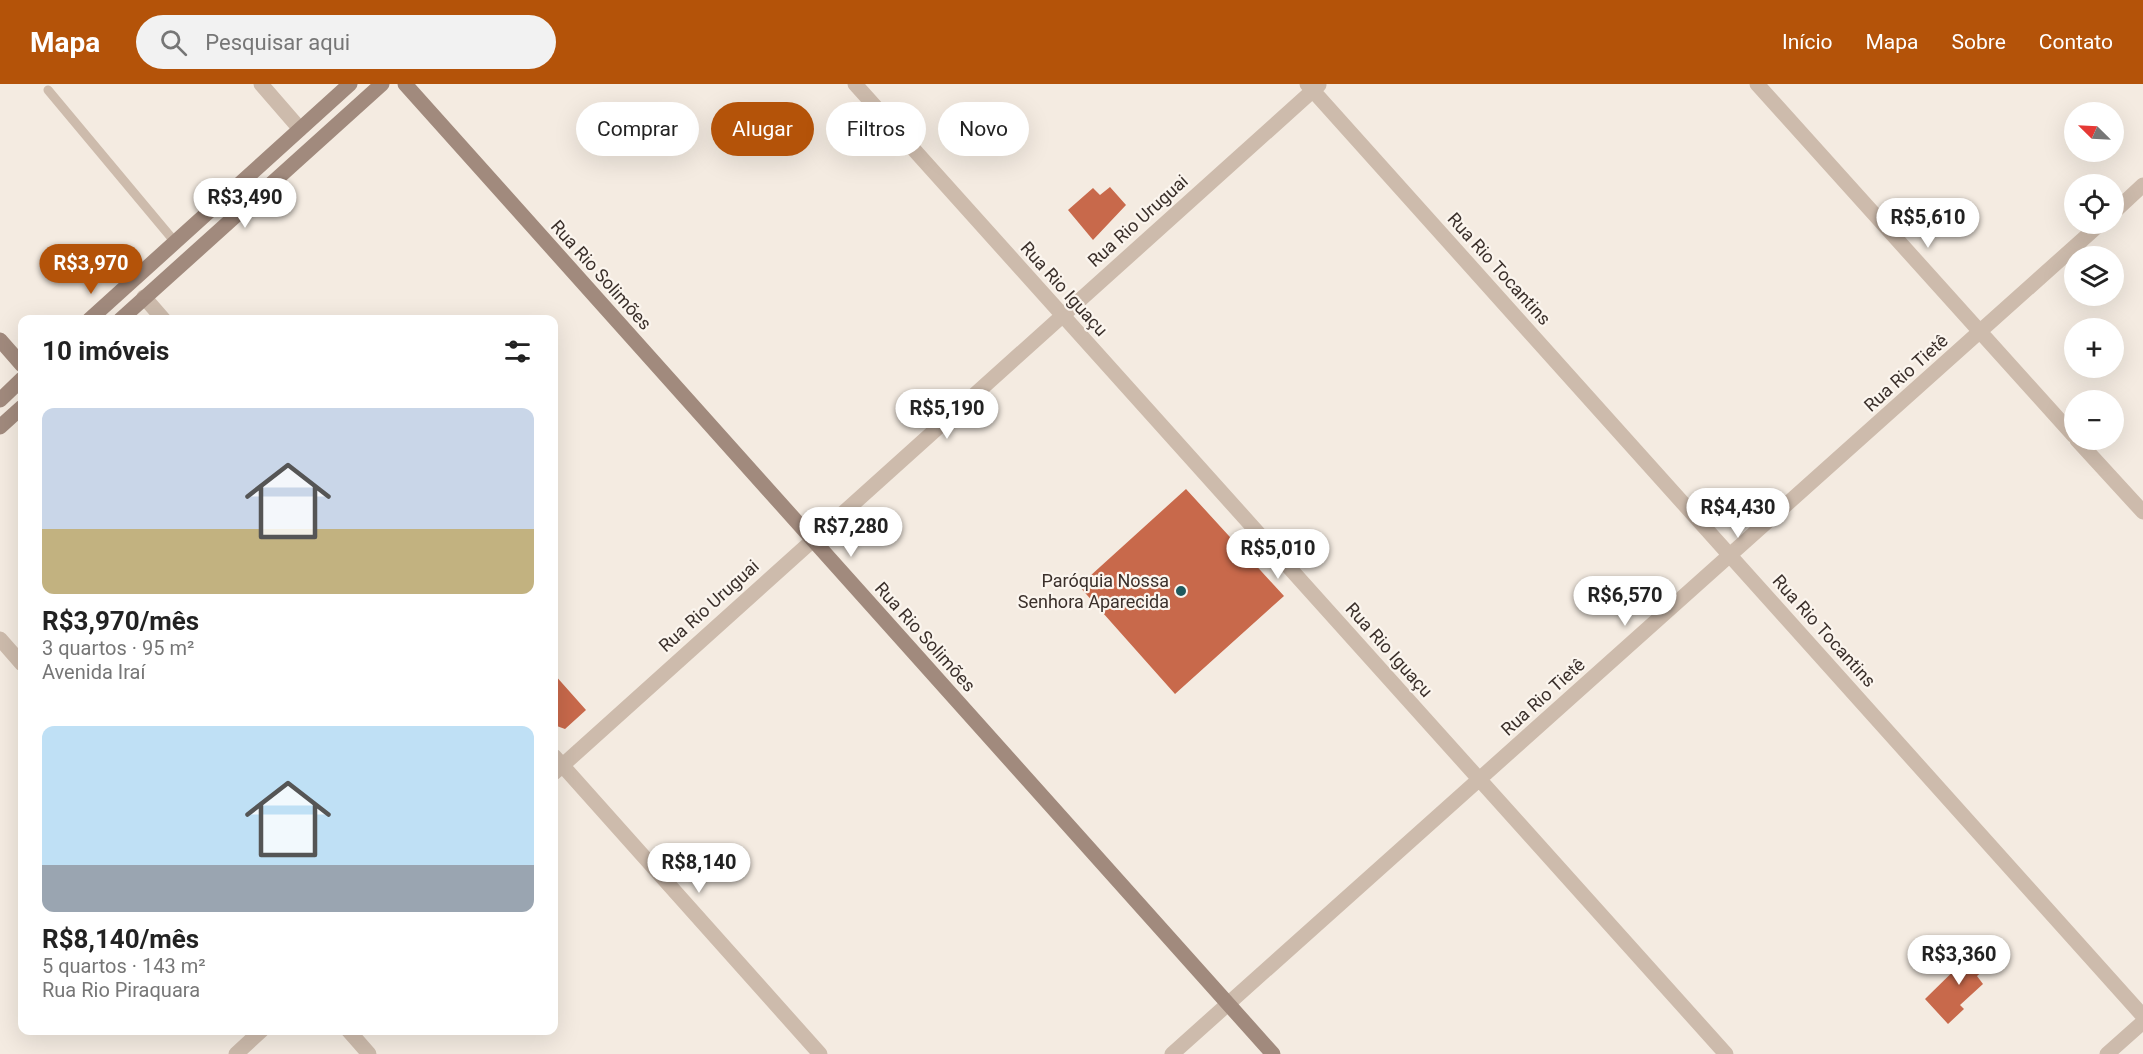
<!DOCTYPE html>
<html lang="pt">
<meta charset="utf-8">
<style>
:root{--surface:#fff;--page:#f2f2f2;--text:#222;--muted:#767676;--accent:#b45309}
body{margin:0;font-family:Roboto,sans-serif;background:var(--page);color:var(--text);height:100vh;display:flex;flex-direction:column;font-size:22px;white-space:nowrap}
*{box-sizing:border-box;margin:0}
p{font-size:20px;color:var(--muted)}
.icon{flex:none;width:33px;height:33px;fill:none;stroke:currentColor;stroke-width:2;stroke-linecap:round;stroke-linejoin:round}
.map{position:relative;flex:1;overflow:hidden}
.sheet{position:absolute;left:18px;top:231px;width:540px;height:720px;display:flex;flex-direction:column;background:var(--surface);border-radius:12px;box-shadow:0 6px 24px #0002}
.sheet>*{flex:none}
.guide{position:absolute;left:576px;top:18px;width:570px;height:54px;display:flex;gap:12px}
.needle{width:39px;rotate:294deg}
.tools{position:absolute;left:2064px;top:18px;display:grid;gap:12px}
.tools a{display:grid;place-items:center;width:60px;height:60px;border-radius:50%;background:var(--surface);box-shadow:0 6px 24px #0002;font-size:30px}
.price{position:absolute;translate:-50% -51px;padding:0 14px;border-radius:21px;background:#fff;color:#222;font-size:20px;line-height:39px;filter:drop-shadow(0 2px 3px #0008)}
.price::after{content:'';position:absolute;left:50%;top:36px;width:18px;height:14px;margin-left:-9px;background:inherit;clip-path:polygon(0 0,100% 0,50% 100%)}
.price.current{background:var(--accent);color:#fff}
ul{padding:0;list-style:none}
li{display:grid;align-content:center;gap:12px;height:318px;padding:0 24px}
li span{display:grid;place-items:center;height:186px;border-radius:12px;color:#555}
li>.icon{margin-inline-start:auto}
span .icon{width:108px;height:108px;fill:#fffc;stroke-width:1}
li b{font-size:26px}
h2{display:flex;justify-content:space-between;align-items:center;height:72px;padding:0 24px;font-size:26px}
.chip{padding:0 21px;border-radius:27px;background:var(--surface);box-shadow:0 6px 24px #0002;font-size:21px;line-height:54px}
.chip.current{background:var(--accent);color:#fff}
header{display:flex;align-items:center;gap:36px;box-sizing:border-box;height:84px;padding:0 30px;background:var(--accent);color:#fff}
header strong{font-size:28px}
nav{display:flex;gap:33px;margin-inline-start:auto;font-size:21px}
.search{width:420px;height:54px;background:var(--page);display:flex;align-items:center;gap:15px;box-sizing:border-box;padding:0 21px;border-radius:33px;color:var(--muted);font-size:22px}
.map>svg:first-child{display:block}
.building{fill:#c8694b}
.lines{fill:none;stroke-linecap:round;stroke-linejoin:round}
.lane{stroke:#cdbbac;stroke-width:9}
.street{stroke:#cdbbac;stroke-width:15}
.secondary{stroke:#a18a7d;stroke-width:15}
.poi-dot{fill:#1f5a5e;stroke:#fbf5ee;stroke-width:2}
.labels{text-anchor:middle;stroke-width:4.5;stroke-linejoin:round;paint-order:stroke}
.street-label{font-size:18px;fill:#3b302b;stroke:#fbf5ee}
.poi-label{font-size:18px;fill:#3b302b;stroke:#fbf5ee;text-anchor:end}
</style>
<header>
<strong>Mapa</strong>
<div class="search"><svg class="icon" aria-label="search" viewBox="0 0 24 24"><circle cx="10" cy="10" r="6"/><path d="M15 15l6 6"/></svg>Pesquisar aqui</div>
<nav><a>Início</a><a>Mapa</a><a>Sobre</a><a>Contato</a></nav>
</header>
<div class="map">
<svg width="2143" height="970" viewBox="0 0 2143 970">
<rect width="100%" height="100%" fill="#f4ebe1"/>
<path class="building" d="M1110 103 1126 121 1093 156 1068 126 1093 104 1100 111Z
M1186 405 1284 512 1175 610 1079 502Z
M554 590 586 626 565 645 554 641Z
M1978 863 1992 879 1977 892 1983 900 1960 921 1964 925 1948 940 1925 915Z"/>
<g class="lines">
<path class="lane" d="M48 6 175 158"/>
<path class="street" d="M261 0 300 45
M855 0 1726 970
M1307 0 2143 932
M1757 0 2074 352
M2114 128 2143 101
M144 213 164 236
M2077 356 2143 428
M0 555 22 580
M554 672 820 970
M554 689 1319 1
M348 946 369 970
M236 970 262 946
M1172 970 2100 140
M2107 970 2143 938"/>
<path class="secondary" d="M405 0 1273 970
M89 236 350 0
M120 236 382 0
M0 256 22 281
M0 316 22 295
M0 343 22 323"/>
</g>
<circle class="poi-dot" cx="1181" cy="507" r="6"/>
<g class="labels">
<g class="street-label">
<text transform="translate(1138 137) rotate(-42)" y="6">Rua Rio Uruguai</text>
<text transform="translate(1499 185) rotate(48)" y="6">Rua Rio Tocantins</text>
<text transform="translate(601 191) rotate(48)" y="6">Rua Rio Solimões</text>
<text transform="translate(1064 205) rotate(48)" y="6">Rua Rio Iguaçu</text>
<text transform="translate(1906 289) rotate(-42)" y="6">Rua Rio Tietê</text>
<text transform="translate(709 522) rotate(-42)" y="6">Rua Rio Uruguai</text>
<text transform="translate(1824 547) rotate(48)" y="6">Rua Rio Tocantins</text>
<text transform="translate(925 553) rotate(48)" y="6">Rua Rio Solimões</text>
<text transform="translate(1389 566) rotate(48)" y="6">Rua Rio Iguaçu</text>
<text transform="translate(1543 613) rotate(-42)" y="6">Rua Rio Tietê</text>
</g>
<g class="poi-label">
<text x="1169" y="503">Paróquia Nossa<tspan x="1169" dy="21">Senhora Aparecida</tspan></text>
</g>
</g>
</svg>
<div class="tools">
<a><svg class="needle" viewBox="-14 -14 28 28"><path d="M0-13l5 13h-10z" fill="#e53935"/><path d="M0 13l5-13h-10z" fill="#767676"/></svg></a>
<a><svg class="icon" aria-label="locate" viewBox="0 0 24 24"><circle cx="12" cy="12" r="6"/><path d="M12 2v4M12 18v4M2 12h4M18 12h4"/></svg></a>
<a><svg class="icon" aria-label="layers" viewBox="0 0 24 24"><path d="M12 4l9 5-9 5-9-5zM3 14l9 5 9-5"/></svg></a>
<a>+</a>
<a>−</a>
</div>
<b class="price" style="left:245px;top:145px">R$3,490</b>
<b class="price" style="left:1928px;top:165px">R$5,610</b>
<b class="price current" style="left:91px;top:211px">R$3,970</b>
<b class="price" style="left:947px;top:356px">R$5,190</b>
<b class="price" style="left:1738px;top:455px">R$4,430</b>
<b class="price" style="left:851px;top:474px">R$7,280</b>
<b class="price" style="left:1278px;top:496px">R$5,010</b>
<b class="price" style="left:1625px;top:543px">R$6,570</b>
<b class="price" style="left:699px;top:810px">R$8,140</b>
<b class="price" style="left:1959px;top:902px">R$3,360</b>
<div class="guide">
<a class="chip">Comprar</a>
<a class="chip current">Alugar</a>
<a class="chip">Filtros</a>
<a class="chip">Novo</a>
</div>
<section class="sheet">
<h2>10 imóveis<svg class="icon" aria-label="filters" viewBox="0 0 24 24"><path d="M4 7h16M4 17h16"/><circle cx="9" cy="7" r="2"/><circle cx="15" cy="17" r="2"/></svg></h2>
<ul>
<li><span style="background:linear-gradient(#c9d6e8 65%,#c2b280 0)"><svg class="icon" aria-label="home" viewBox="0 0 24 24"><path d="M3 11l9-7 9 7M6 9v11h12V9"/></svg></span><div><b>R$3,970/mês</b><p>3 quartos · 95 m²</p><p>Avenida Iraí</p></div></li>
<li><span style="background:linear-gradient(#bfe0f5 75%,#9aa5b1 0)"><svg class="icon" aria-label="home" viewBox="0 0 24 24"><path d="M3 11l9-7 9 7M6 9v11h12V9"/></svg></span><div><b>R$8,140/mês</b><p>5 quartos · 143 m²</p><p>Rua Rio Piraquara</p></div></li>
</ul>
</section>
</div>
